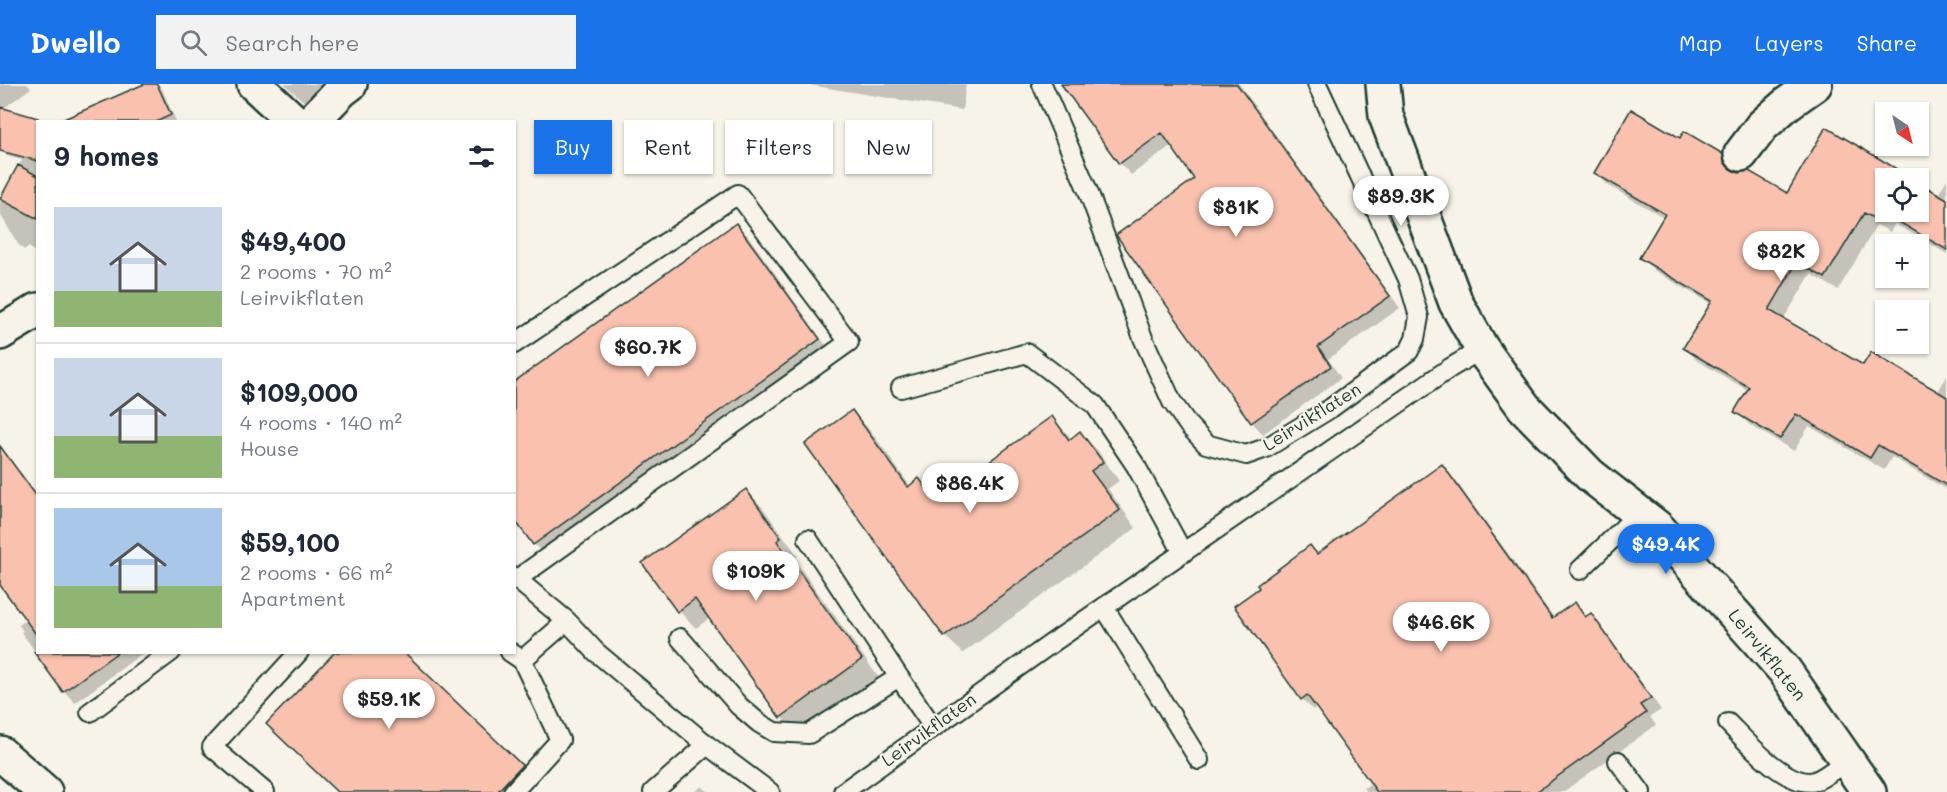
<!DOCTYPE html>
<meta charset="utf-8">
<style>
:root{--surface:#fff;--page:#f2f2f3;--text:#1f2937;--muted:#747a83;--line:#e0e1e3;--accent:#1a73e8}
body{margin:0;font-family:Mali,sans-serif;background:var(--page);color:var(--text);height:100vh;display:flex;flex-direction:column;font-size:22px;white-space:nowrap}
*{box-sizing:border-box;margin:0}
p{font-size:20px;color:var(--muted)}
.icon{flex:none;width:33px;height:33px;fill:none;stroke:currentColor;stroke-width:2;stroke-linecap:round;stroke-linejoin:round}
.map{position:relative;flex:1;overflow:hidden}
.side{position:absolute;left:36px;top:36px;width:480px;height:534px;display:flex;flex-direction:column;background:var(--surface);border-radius:0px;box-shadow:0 2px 4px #0004}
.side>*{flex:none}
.banner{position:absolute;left:534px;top:36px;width:570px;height:54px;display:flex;gap:12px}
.needle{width:39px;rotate:145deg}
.buttons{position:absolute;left:1875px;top:18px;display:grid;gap:12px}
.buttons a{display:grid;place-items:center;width:54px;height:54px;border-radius:0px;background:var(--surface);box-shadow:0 2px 4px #0004;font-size:30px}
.price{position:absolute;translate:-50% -51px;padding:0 14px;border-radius:21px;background:#fff;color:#222;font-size:20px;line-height:39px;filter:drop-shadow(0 2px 3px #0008)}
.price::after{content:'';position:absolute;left:50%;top:36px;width:18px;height:14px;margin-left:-9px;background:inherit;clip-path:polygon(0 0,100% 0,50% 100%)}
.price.active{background:var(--accent);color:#fff}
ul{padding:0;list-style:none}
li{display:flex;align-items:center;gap:18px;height:150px;padding:0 18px}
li+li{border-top:2px solid var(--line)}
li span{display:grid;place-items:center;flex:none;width:168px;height:120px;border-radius:0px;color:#555}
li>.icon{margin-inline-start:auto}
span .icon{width:72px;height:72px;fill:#fffc;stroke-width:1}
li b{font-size:26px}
h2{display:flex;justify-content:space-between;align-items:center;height:72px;padding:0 18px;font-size:26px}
.tag{padding:0 21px;border-radius:0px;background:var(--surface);box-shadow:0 2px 4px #0004;font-size:21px;line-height:54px}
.tag.active{background:var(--accent);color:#fff}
header{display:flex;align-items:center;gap:36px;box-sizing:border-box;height:84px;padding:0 30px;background:var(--accent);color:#fff}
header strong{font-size:28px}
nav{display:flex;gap:33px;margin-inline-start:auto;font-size:21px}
.search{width:420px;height:54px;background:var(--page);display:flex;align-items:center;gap:15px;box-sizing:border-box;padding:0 21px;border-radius:0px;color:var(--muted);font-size:22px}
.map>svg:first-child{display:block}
.shadow{fill:#0003}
.building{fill:#f9c1ae;stroke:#1f3d34;stroke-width:1.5}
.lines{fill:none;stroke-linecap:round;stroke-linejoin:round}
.service-casing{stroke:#1f3d34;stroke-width:22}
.minor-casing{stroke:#1f3d34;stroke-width:38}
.tertiary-casing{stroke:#1f3d34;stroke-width:38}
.service{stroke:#f7f3e8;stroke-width:18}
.minor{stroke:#f7f3e8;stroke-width:33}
.tertiary{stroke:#f7f3e8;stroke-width:33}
.labels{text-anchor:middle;stroke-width:4.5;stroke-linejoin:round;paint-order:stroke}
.street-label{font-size:18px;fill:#1f3d34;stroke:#f7f3e8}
</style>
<header>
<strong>Dwello</strong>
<div class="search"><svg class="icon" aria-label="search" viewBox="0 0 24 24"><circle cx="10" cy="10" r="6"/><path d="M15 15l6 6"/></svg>Search here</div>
<nav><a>Map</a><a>Layers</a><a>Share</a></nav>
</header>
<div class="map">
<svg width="1947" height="708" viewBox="0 0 1947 708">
<rect width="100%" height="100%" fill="#f7f3e8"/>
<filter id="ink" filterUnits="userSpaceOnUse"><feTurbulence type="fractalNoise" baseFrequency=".0167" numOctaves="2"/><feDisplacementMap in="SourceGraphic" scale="12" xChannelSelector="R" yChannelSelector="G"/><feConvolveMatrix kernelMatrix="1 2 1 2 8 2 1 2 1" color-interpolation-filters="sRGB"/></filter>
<g filter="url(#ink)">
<path class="shadow" d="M0 0H27L31 4 0 27Z
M148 0H158L161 3 176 37 61 38Z
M284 0H322L308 21Z
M803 0H966L962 26Z
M1063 0H1239L1400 224 1328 275 1341 294 1263 350 1252 338 1196 95 1172 61 1131 91 1120 79Z
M12 28 43 38H38V164L33 167 29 163 24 166 18 160 0 130V118L22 76 7 72 1 66Z
M1826 45 1909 94H1886V128H1918L1938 111 1947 95V170L1895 140 1890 148 1877 141 1838 206 1811 190 1783 236 1863 283 1937 309 1947 292V406L1892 373 1884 386 1809 342 1794 367 1750 341 1736 328 1749 307 1698 277 1685 264 1711 220 1655 187 1641 174 1665 134 1609 102 1596 89 1680 56 1722 71 1735 85 1736 89 1787 111Z
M736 141 748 152 830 267 546 472 534 460 514 433Z
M852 328 870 346 911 403 919 396 938 416 1052 334 1072 355 1080 349 1098 367 1119 397 1108 405 1136 444 963 569 945 552Z
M12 380 23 391 38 412V568H144L75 619 64 607 21 548 23 547 19 541 27 535 0 499V389Z
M1441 382 1453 393 1554 534 1575 520 1588 533 1590 531 1602 543 1661 626 1650 633 1656 641 1563 708H1367L1364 704 1372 699 1318 623 1313 626 1302 615 1261 505 1310 463 1318 471Z
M746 406 763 424 798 472 794 475 879 594 799 651 781 633 710 534 696 544 679 527Z
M402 568 532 694 519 708H339Z
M702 702 708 708H694Z"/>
<path class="building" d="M144 0H157L171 31 156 38H57Z
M1061 0H1237L1390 212 1318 263 1331 282 1251 339 1116 151 1194 95 1162 49 1119 80Z
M0 23 38 34V77L0 67Z
M1631 25 1680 54 1684 47 1723 70 1724 78 1730 85 1739 89 1749 87 1787 109 1826 43 1912 94H1886V128H1918V98L1947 115V166L1882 128 1877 136 1864 129 1825 194 1797 178 1769 226 1863 281 1871 268 1947 313V402L1878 361 1870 374 1796 330 1780 355 1734 328 1749 303 1683 264 1712 217 1639 174 1665 130 1594 89Z
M18 81 38 92V135L0 115Z
M736 139 820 255 533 461 514 435V298Z
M852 326 908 403 919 394 935 416 1052 332 1069 356 1080 347 1103 378 1091 387 1120 426 944 553 805 360Z
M0 362 38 414V553L0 501Z
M1442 380 1552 534 1575 518 1585 533 1591 529 1651 614 1640 621 1646 629 1536 708H1377L1307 611 1301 616 1234 522 1259 504 1257 501 1310 461 1317 470Z
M746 405 781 454 777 457 862 575 780 634 695 515 677 528 642 479Z
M34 568H118L63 608Z
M335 568H404L522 681 497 708H337L266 640Z"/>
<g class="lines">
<g class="service-casing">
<path id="service" d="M1042 0 1088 107 1143 254 1172 318 1189 342 1206 360 1246 371 1266 364 1331 324 1409 267 1415 255 1419 233 1408 195 1317 0
M514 260 738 110 849 258 517 495
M901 304 1027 269 1095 321 1136 382 1183 469
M808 455 899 593
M1580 486 1639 429
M514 493 567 537 596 568 707 661
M1104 523 1199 676
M680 554 739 622 759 639 774 648 809 650 899 593 933 643
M510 568 522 576 560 656 513 708
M522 576 567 537
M90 628 171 568
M1728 639C1745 656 1788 705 1815 697 1824 694 1838 682 1847 677
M1618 677 1641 708
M265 708 212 663 299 568
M653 708 707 661 770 708
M843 708 1052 559 1450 284 1482 265"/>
</g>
<g class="minor-casing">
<path id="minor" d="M254 0 295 38
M1383 0 1386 32 1456 219 1482 265 1524 323 1590 391 1658 444 1785 587 1869 708
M311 38 342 6 350 0
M1741 70 1762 42 1788 19 1815 0
M0 249 38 226"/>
</g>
<g class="tertiary-casing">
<path id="tertiary" d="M0 669 45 708"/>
</g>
<use href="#service" class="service"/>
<use href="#minor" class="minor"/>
<use href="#tertiary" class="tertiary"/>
</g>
</g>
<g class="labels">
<g class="street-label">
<text transform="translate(1312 333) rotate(-32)" y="6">Leirvikflaten</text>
<text transform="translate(1767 571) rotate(51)" y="6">Leirvikflaten</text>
<text transform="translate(929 646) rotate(-36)" y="6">Leirvikflaten</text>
</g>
</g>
</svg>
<div class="buttons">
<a><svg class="needle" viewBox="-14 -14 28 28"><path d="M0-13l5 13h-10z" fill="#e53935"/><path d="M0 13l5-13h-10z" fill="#747a83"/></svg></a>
<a><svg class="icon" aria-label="locate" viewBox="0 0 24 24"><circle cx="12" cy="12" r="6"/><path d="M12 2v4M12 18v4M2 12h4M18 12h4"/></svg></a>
<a>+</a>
<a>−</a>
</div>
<b class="price" style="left:1401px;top:143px">$89.3K</b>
<b class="price" style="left:1236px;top:154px">$81K</b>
<b class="price" style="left:1781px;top:198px">$82K</b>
<b class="price" style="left:648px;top:294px">$60.7K</b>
<b class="price" style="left:970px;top:430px">$86.4K</b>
<b class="price active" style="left:1666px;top:491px">$49.4K</b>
<b class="price" style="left:756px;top:518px">$109K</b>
<b class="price" style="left:1441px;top:569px">$46.6K</b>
<b class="price" style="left:389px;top:646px">$59.1K</b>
<div class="banner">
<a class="tag active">Buy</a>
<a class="tag">Rent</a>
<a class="tag">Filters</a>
<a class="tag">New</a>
</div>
<section class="side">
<h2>9 homes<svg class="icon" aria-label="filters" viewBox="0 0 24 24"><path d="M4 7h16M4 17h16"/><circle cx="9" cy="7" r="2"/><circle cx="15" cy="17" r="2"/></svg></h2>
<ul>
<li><span style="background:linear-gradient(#c9d6e8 70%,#8fb573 0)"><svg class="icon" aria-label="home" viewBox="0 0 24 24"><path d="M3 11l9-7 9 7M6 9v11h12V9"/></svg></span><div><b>$49,400</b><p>2 rooms · 70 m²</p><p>Leirvikflaten</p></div></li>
<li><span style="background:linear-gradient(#c9d6e8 65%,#8fb573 0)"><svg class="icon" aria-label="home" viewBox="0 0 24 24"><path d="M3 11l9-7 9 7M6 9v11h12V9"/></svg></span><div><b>$109,000</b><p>4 rooms · 140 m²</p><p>House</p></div></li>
<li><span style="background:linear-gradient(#a9c7e8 65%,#8fb573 0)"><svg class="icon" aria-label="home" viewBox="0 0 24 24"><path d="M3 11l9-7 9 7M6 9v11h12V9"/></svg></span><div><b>$59,100</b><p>2 rooms · 66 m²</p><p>Apartment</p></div></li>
</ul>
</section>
</div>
